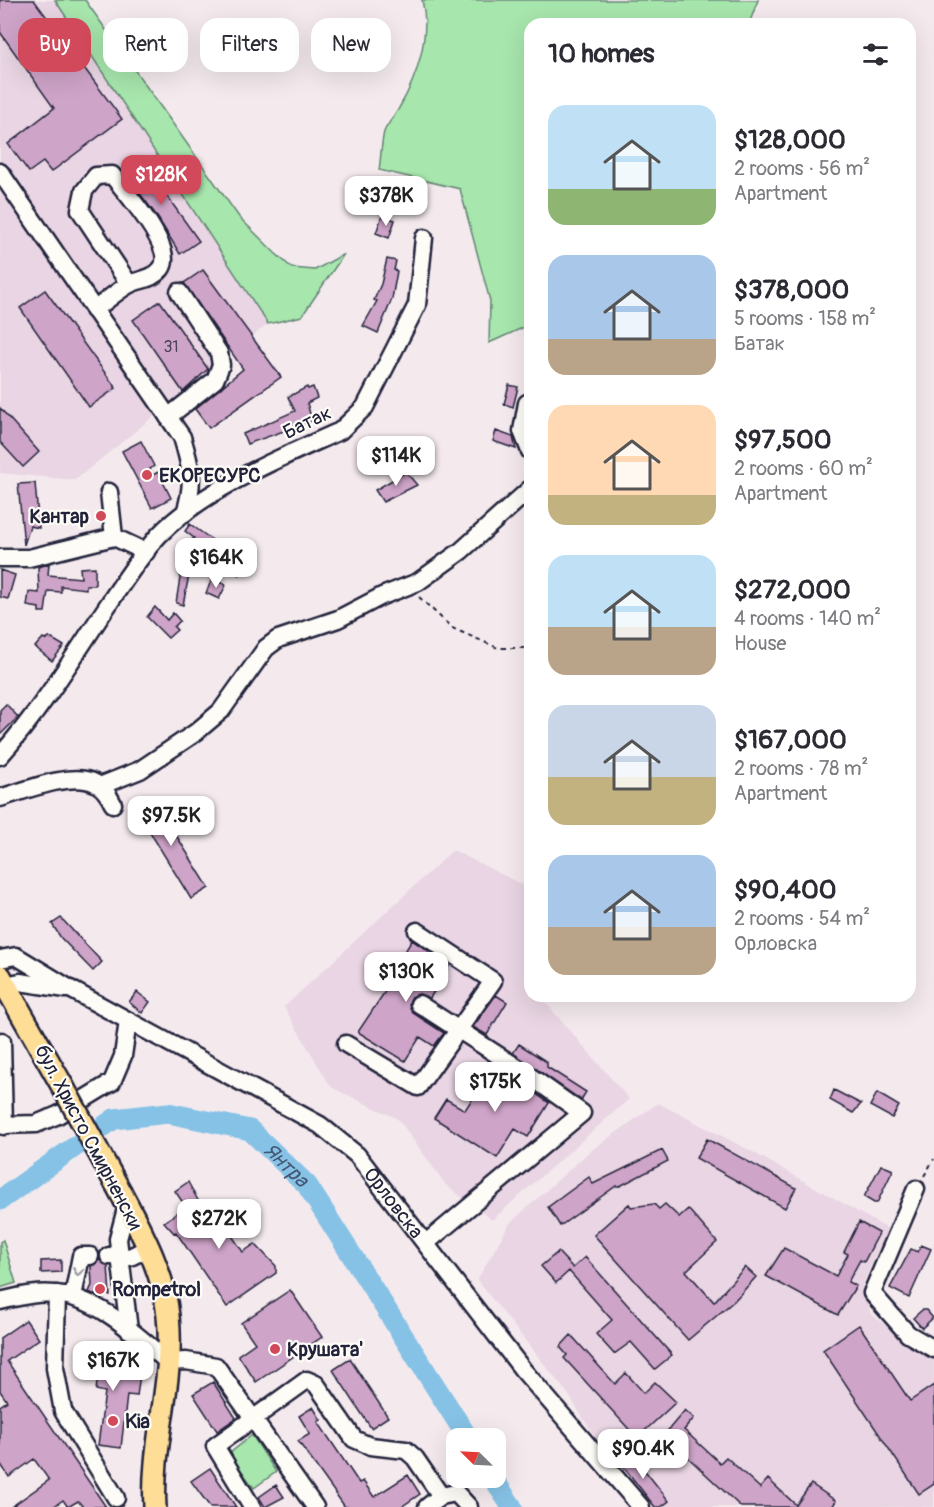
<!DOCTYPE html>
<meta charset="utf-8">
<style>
:root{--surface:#fff;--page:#f7f7f7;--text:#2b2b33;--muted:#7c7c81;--accent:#d1495b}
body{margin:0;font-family:Pangolin,sans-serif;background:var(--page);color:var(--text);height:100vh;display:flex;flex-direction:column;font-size:22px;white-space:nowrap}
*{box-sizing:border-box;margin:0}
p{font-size:20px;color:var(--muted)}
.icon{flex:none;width:33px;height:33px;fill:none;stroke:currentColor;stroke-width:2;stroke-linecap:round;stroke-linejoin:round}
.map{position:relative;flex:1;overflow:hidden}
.side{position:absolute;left:524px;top:18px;width:392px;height:984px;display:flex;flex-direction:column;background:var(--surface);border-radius:18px;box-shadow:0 6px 24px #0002}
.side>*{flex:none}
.banner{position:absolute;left:18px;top:18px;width:416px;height:54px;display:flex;gap:12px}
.needle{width:39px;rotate:294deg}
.fabs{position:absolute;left:446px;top:1428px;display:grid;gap:12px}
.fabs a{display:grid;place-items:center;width:60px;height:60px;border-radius:12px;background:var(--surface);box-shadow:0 6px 24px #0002;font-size:30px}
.price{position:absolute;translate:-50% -51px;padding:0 14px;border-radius:12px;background:#fff;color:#222;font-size:20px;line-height:39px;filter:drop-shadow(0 2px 3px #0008)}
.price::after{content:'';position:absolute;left:50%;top:36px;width:18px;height:14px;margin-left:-9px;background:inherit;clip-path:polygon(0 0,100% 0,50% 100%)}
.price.on{background:var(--accent);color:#fff}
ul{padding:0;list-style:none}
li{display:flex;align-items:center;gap:18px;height:150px;padding:0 24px}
li span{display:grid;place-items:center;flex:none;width:168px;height:120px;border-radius:18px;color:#555}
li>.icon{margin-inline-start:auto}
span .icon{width:72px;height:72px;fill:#fffc;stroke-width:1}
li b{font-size:26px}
h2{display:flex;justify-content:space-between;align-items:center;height:72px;padding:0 24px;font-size:26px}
.chip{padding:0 21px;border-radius:18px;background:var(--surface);box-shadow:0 6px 24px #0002;font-size:21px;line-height:54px}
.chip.on{background:var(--accent);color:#fff}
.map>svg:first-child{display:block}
.built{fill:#e9d5e3}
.green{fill:#a7e6ad;stroke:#648474;stroke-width:1.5}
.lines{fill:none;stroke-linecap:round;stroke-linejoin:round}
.river{stroke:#86c2e6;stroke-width:21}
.building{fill:#cea4c8;stroke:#22223b;stroke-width:1.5}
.minor-casing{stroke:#22223b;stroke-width:21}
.major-casing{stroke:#22223b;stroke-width:26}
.path{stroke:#22223b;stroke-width:2;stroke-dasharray:4.5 4.5;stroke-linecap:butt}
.minor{stroke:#fdfcf7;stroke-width:16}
.major{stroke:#fedd96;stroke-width:21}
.major-bridge-casing{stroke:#22223b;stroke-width:26;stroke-linecap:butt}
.major-bridge{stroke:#fedd96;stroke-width:21}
.oneway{stroke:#9a9aa2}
.poi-dot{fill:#d1495b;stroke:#fdfcf7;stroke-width:2}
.labels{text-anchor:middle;stroke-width:4.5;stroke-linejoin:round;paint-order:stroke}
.number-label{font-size:16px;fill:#4d425e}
.street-label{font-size:20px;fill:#22223b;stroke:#fdfcf7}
.poi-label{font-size:20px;font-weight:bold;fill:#22223b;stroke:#fdfcf7;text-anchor:start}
.water-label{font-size:21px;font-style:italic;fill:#455a77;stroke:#fdfcf7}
</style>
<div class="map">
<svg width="934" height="1507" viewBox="0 0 934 1507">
<rect width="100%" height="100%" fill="#f4eaee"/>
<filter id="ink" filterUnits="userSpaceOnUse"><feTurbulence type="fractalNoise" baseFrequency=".0167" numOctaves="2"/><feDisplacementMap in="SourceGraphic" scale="12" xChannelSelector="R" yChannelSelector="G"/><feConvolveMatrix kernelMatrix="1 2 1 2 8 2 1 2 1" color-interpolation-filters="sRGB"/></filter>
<g filter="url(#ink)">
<path class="built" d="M0 0H55L268 324 75 480 0 473Z
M453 850 529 888 530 996H540L629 1099 492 1220 446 1185 398 1119 331 1087 284 1007Z
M658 1103 751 1151 888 1229 862 1286 871 1315 934 1357V1507H648L602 1448 568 1394 477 1280 510 1223 589 1152Z"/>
<path class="green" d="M55 0H85L239 217 275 253 292 268 315 270 344 254 302 316 268 324Z
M422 0H758L749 24H530L529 325 489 343 490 301 460 189 379 170C381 158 381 144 384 132 387 124 395 116 399 108 417 78 431 35 422 0Z
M3 1240 16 1283 0 1288V1242Z
M252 1435 276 1472 254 1488 229 1454Z"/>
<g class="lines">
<g class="river">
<path id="s1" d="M0 1200 114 1119 168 1113 250 1130 307 1185 468 1438"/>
<path d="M493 1478 512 1507"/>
</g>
</g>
<path class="building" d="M0 0H34L122 119 51 172 43 162 29 172 8 144 54 108 0 32Z
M139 157 199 241 180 254 156 215 122 170Z
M382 216 395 220 389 238 376 233Z
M387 259 396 261 394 270 397 271 392 299 378 333 363 326 377 301 374 300 381 284Z
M203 270 281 377 209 428 195 409 243 369 184 283Z
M45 290 116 388 89 407 20 308Z
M160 301 208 369 183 392 133 320Z
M509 385 518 387 513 407 504 404Z
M307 387 308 389 313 387 317 398 307 403 312 421 247 444 243 434 295 411 288 397Z
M0 408 39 452 23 467 0 442Z
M496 431 513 437 516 449 493 441Z
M141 441 154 466 150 469 153 475 158 472 171 498 152 508 122 451Z
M406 472 417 485 383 502 375 490Z
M35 483 39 528 30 526 24 545 18 484Z
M190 524 219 545 241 573 239 575 203 545 202 547 192 540 194 538 185 531Z
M183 559 192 560 183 605 176 603Z
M49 564 48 575 81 578 80 568 95 567V585H86V589L61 586V592L48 591 45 612H39V608L27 606 29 592 39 593 38 567Z
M0 570 15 575 8 599 0 597Z
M212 579 226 585 219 599 206 593Z
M155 607 167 620 173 613 180 621 174 627 177 630 168 638 147 617Z
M49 637 64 646 52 661 35 647 43 638 47 640Z
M6 704 18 717 0 735V710Z
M151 795 209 888 191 899 134 806Z
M61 918 102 962 93 971 61 938 52 924Z
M412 940 450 965 430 998 419 994 411 998 409 1003 413 1013 444 1033 434 1046 420 1037 405 1061 358 1032 392 981 388 979Z
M137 992 150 1002 142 1013 129 1002Z
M496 995 507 1002 487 1035 473 1027Z
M519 1044 547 1062V1067L586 1092 581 1100 513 1053Z
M494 1065 549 1103 528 1137 515 1129 497 1158 434 1118 446 1099 465 1110Z
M834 1090 861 1104 853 1113 830 1100Z
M877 1093 899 1106 892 1118 870 1106Z
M707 1139 796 1188 785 1208 696 1158Z
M662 1150 668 1161 620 1186H616L560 1226 548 1207 589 1177 593 1184Z
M881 1165 893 1170 877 1203H874L864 1197Z
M188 1182 206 1215 214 1209 243 1252 255 1244 276 1266V1273L227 1307 176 1232 174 1233 164 1222 186 1207 175 1191Z
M629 1204 631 1207 654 1204 659 1209 665 1204 679 1217 688 1209 717 1242 686 1271 714 1302 745 1267 756 1277 734 1301 688 1340 594 1235Z
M859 1222 879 1233 864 1262 860 1260 848 1282 856 1286 838 1315 766 1276 784 1248 836 1276 848 1254 844 1252Z
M921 1245 931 1249 909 1298 890 1288 911 1249 918 1252Z
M558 1252 573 1268 585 1257 672 1355 655 1369 631 1342 614 1354 596 1334 612 1320 569 1271 556 1283 541 1266Z
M61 1260V1272L41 1273V1261Z
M99 1260 108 1266 110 1295 97 1296 89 1292 92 1285 91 1266Z
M290 1290 322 1337 256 1382 238 1355 255 1343 241 1323Z
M922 1310H926L933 1318 922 1328 913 1318Z
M26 1320 39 1339 7 1361 106 1507H83L78 1501 68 1507 63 1500 53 1507H11L49 1480 34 1459 9 1477 0 1463V1406L7 1401 0 1391V1338Z
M859 1325 910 1401 934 1385V1484L919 1494 823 1350Z
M571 1335 615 1384 626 1373 644 1393 655 1382 676 1402 637 1438 564 1358 567 1355 560 1347Z
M92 1346 122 1350 121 1360 131 1362 129 1372 140 1374 137 1396 127 1395 121 1448 98 1445 105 1392 96 1390 99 1369 89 1368Z
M350 1359 388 1417 371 1428 333 1370Z
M213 1382 236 1418 217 1431 193 1394Z
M313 1407 321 1420 318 1422 359 1483 363 1481 374 1497 408 1475 420 1494 401 1507H345L298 1441 310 1434 299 1416Z
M685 1410 694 1418 684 1430 720 1463 726 1457 760 1488 768 1479 796 1505 811 1484 836 1501 832 1507H741L664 1435Z
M622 1450 646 1472 669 1501 661 1507H655L615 1456Z
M210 1468 236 1507H210L191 1481Z
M276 1485 284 1497 265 1507 259 1497Z"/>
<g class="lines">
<g class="minor-casing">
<g id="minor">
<path d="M0 172 182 437C191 467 195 482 185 513"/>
<path d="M94 310C105 302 116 292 128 285 139 279 152 280 161 269 177 249 126 193 112 175L96 176 84 191 80 210 129 284"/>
<path d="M527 403 522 431 530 451"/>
<path d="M168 417 215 380 221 365 219 353 179 292"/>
<path d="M109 492 114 537"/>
<path d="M0 558H29L114 537 146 552"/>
<path d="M0 756C41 710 74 656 108 605 124 581 140 556 159 535 202 490 284 456 340 431L365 407 417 305 424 238"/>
<path d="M100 786 140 770 195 733 221 711 266 648 278 639 338 619 382 596 418 582 461 551 530 489"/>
<path d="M0 798C24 791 72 771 95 783 104 787 109 796 113 804"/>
<path id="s2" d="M0 959 16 956 72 990 320 1125 357 1155 523 1370 641 1507"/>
<path d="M5 985 20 982 66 989"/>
<path d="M419 1004 524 1072 582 1113 426 1243"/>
<path d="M2 1041 4 1126"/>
<path d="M346 1044 418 1087 493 981 417 931"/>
<path d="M0 1125 36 1124 58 1115 112 1082 123 1056 128 1021"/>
<path d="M916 1189 872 1293 908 1334 934 1349"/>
<path d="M127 1205 118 1239 129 1330"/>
<path d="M109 1256 130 1257 148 1248"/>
<path d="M57 1294 55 1368 63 1411 116 1498"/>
<path d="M73 1297 81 1256H90"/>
<path d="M0 1301C18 1297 36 1292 55 1294 98 1297 136 1335 168 1362L186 1361 216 1366 315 1507"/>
<path d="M252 1507 215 1446 307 1380 316 1384 354 1439 370 1446 406 1450 415 1458 441 1496"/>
<path d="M427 1507 441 1496 456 1493 469 1507"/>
</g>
</g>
<g class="major-casing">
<path id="major" d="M0 976 63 1087
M121 1193C141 1231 164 1272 168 1316 175 1380 151 1443 155 1507"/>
</g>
<path class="path" d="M419 597 452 628 498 648H530
M924 1176 934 1159"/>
<use href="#minor" class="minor"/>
<use href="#major" class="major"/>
<g class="major-bridge-casing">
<path id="major-bridge" d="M63 1087 121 1193"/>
</g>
<use href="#major-bridge" class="major-bridge"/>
</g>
<defs><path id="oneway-chevron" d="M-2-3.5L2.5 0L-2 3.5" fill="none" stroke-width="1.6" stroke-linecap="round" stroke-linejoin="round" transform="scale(1.5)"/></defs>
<use class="oneway" href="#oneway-chevron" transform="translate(78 1272) rotate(100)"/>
</g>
<g class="poi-dot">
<circle cx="147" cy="475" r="6"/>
<circle cx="101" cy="516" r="6"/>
<circle cx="100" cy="1289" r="6"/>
<circle cx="275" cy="1349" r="6"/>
<circle cx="113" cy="1421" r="6"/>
</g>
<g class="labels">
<g class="number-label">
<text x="171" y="352">31</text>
</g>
<g class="street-label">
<text transform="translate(307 422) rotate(-26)" y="7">Батак</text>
<text transform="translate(89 1137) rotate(62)" y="7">бул. Христо Смирненски</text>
<text dy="7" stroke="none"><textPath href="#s2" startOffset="472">Орловска</textPath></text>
</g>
<g class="poi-label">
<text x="159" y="482">ЕКОРЕСУРС</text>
<text x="89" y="523" text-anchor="end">Кантар</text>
<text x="112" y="1296">Rompetrol</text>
<text x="287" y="1356">Крушата'</text>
<text x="125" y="1428">Kia</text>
</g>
<g class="water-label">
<text dy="7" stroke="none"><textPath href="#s1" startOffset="328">Янтра</textPath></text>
</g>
</g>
</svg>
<div class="fabs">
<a><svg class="needle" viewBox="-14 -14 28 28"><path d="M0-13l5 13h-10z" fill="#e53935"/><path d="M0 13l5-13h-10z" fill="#7c7c81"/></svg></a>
</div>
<b class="price on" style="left:161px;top:206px">$128K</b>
<b class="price" style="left:386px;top:227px">$378K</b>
<b class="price" style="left:396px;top:487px">$114K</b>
<b class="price" style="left:216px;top:589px">$164K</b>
<b class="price" style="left:171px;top:847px">$97.5K</b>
<b class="price" style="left:406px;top:1003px">$130K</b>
<b class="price" style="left:495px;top:1113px">$175K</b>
<b class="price" style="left:219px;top:1250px">$272K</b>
<b class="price" style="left:113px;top:1392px">$167K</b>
<b class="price" style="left:643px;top:1480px">$90.4K</b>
<div class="banner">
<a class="chip on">Buy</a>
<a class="chip">Rent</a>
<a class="chip">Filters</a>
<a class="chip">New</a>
</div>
<section class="side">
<h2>10 homes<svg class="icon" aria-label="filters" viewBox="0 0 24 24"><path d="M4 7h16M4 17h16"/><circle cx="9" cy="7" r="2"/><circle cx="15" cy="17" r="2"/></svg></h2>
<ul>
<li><span style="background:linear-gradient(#bfe0f5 70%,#8fb573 0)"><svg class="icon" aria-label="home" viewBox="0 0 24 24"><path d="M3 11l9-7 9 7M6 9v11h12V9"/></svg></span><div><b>$128,000</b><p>2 rooms · 56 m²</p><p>Apartment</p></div></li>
<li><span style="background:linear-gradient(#a9c7e8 70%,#b9a48a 0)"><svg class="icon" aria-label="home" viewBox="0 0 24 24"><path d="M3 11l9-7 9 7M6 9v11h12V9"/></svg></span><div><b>$378,000</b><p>5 rooms · 158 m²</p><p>Батак</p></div></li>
<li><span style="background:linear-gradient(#ffd9b3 75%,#c2b280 0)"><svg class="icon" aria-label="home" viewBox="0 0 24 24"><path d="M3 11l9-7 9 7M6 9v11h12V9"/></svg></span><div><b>$97,500</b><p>2 rooms · 60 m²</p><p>Apartment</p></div></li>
<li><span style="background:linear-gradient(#bfe0f5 60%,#b9a48a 0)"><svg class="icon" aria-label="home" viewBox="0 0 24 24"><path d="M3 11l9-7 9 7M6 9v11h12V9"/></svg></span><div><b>$272,000</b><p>4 rooms · 140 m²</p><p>House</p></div></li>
<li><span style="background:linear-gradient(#c9d6e8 60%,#c2b280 0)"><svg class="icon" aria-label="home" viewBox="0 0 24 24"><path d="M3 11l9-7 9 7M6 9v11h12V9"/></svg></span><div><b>$167,000</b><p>2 rooms · 78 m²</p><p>Apartment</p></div></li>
<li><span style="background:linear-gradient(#a9c7e8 60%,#b9a48a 0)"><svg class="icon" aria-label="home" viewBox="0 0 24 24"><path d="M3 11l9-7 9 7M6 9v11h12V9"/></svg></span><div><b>$90,400</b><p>2 rooms · 54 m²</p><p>Орловска</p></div></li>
</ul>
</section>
</div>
